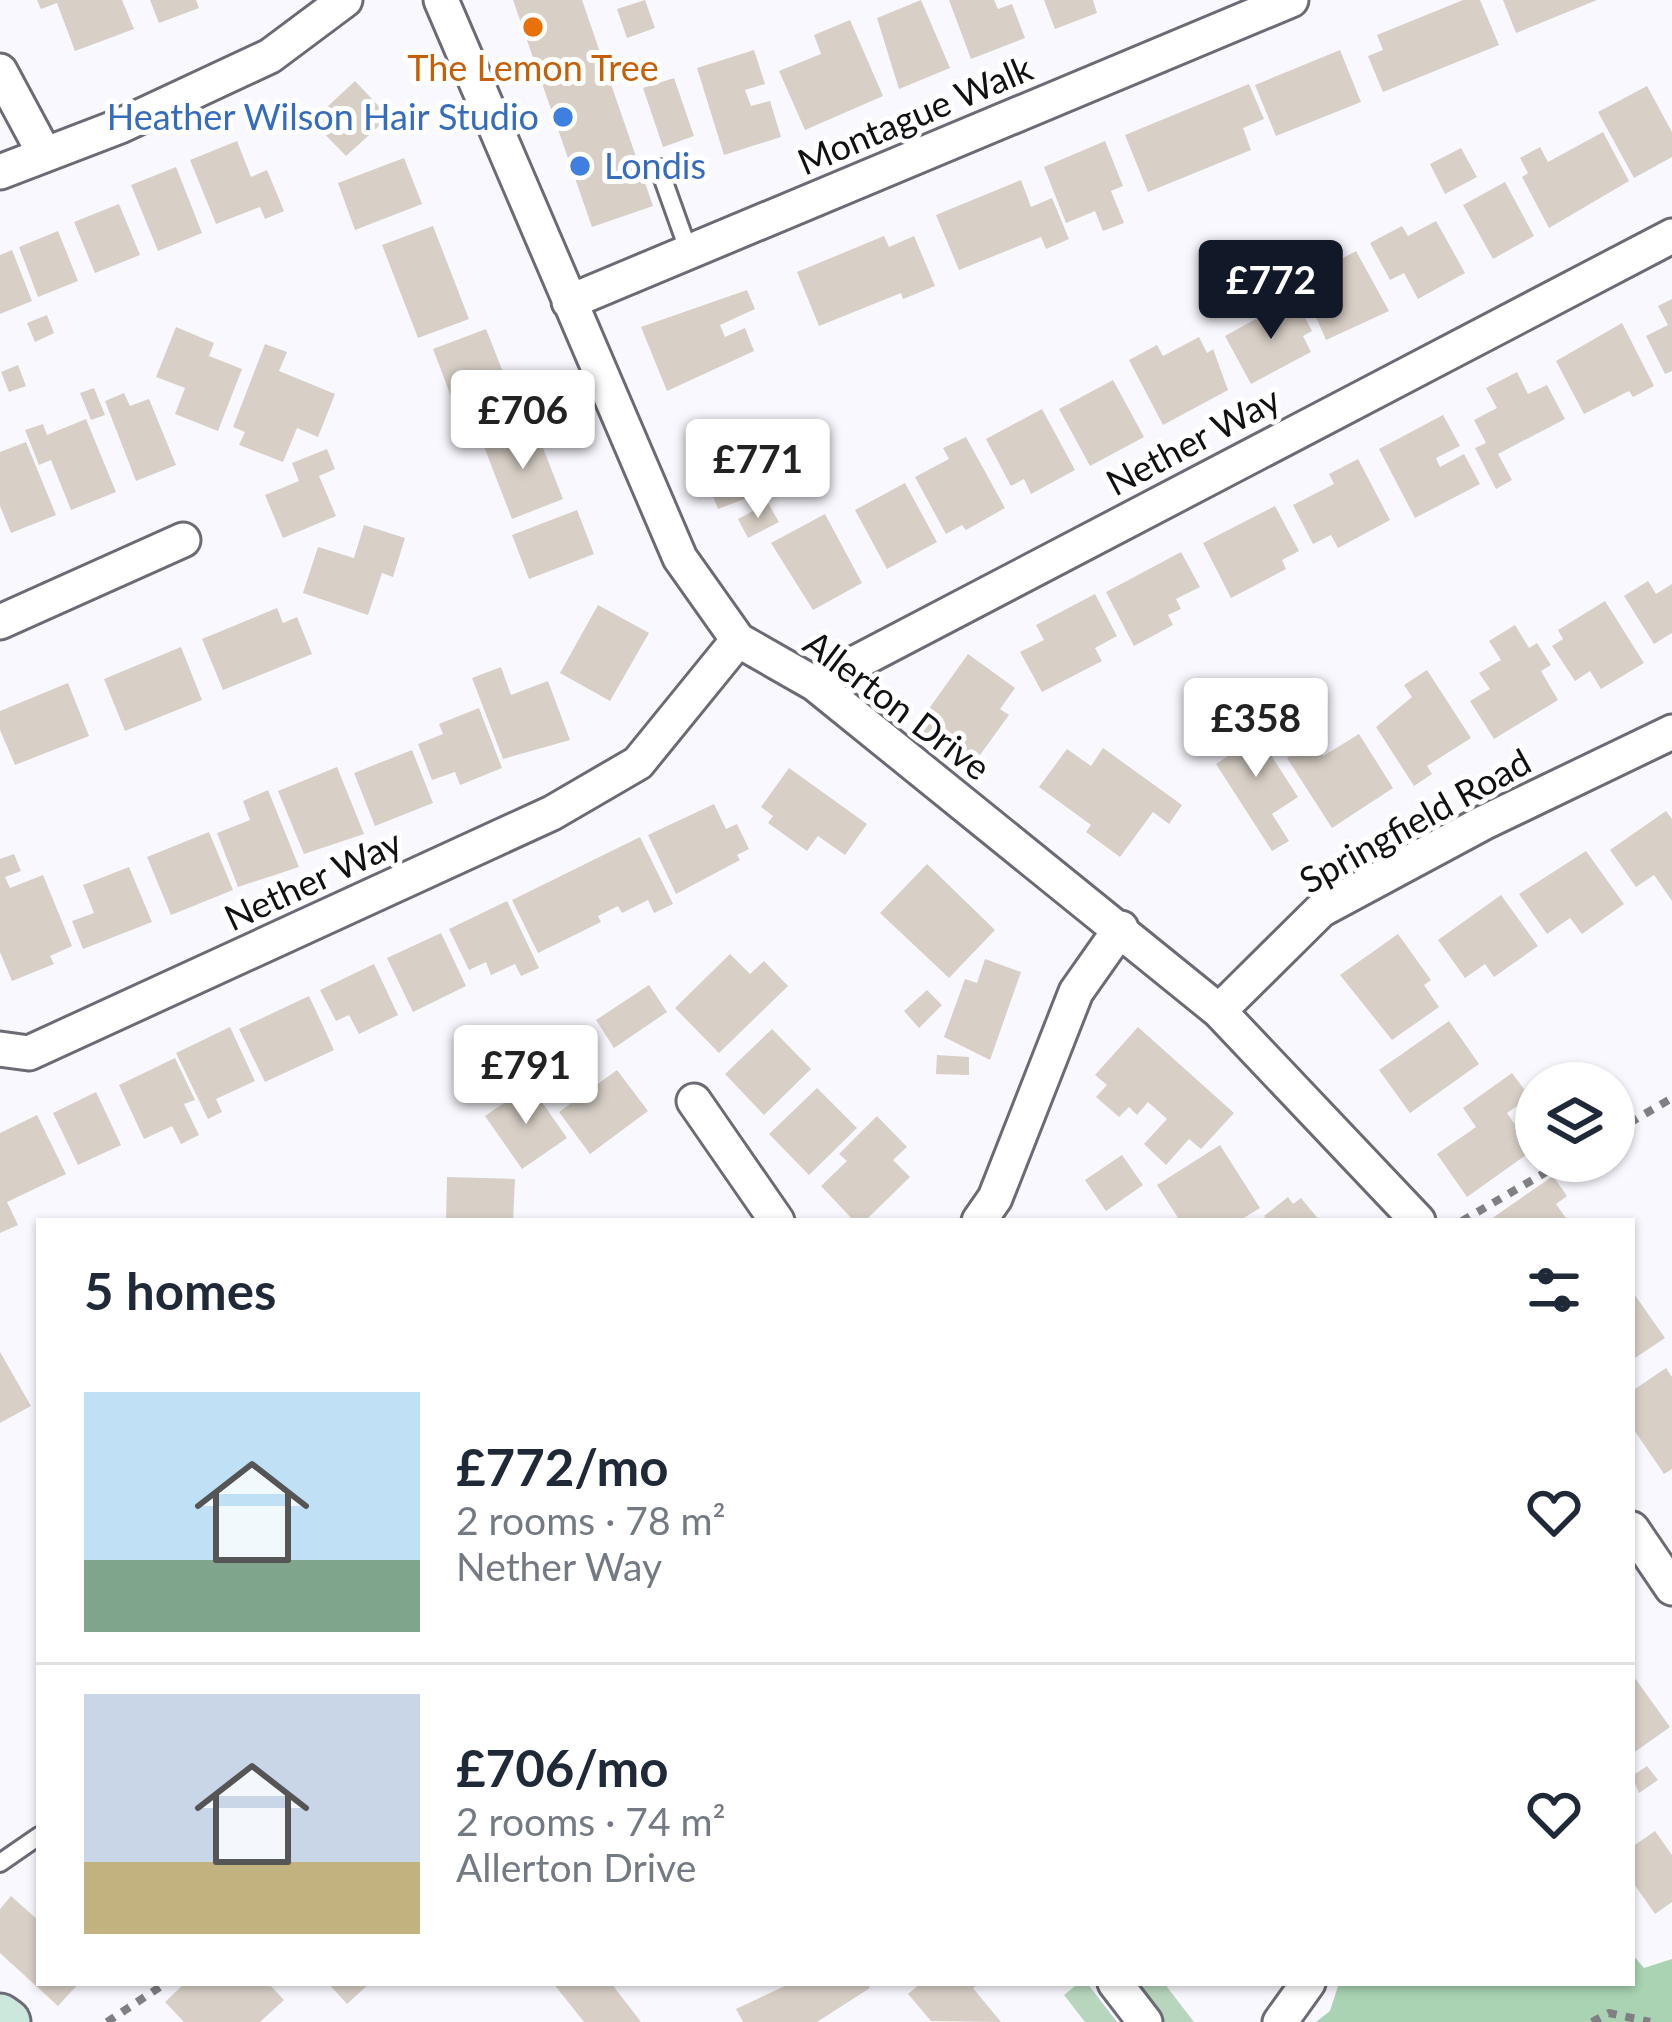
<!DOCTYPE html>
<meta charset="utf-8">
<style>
:root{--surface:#fff;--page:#f6f6f7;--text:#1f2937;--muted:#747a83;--line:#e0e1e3;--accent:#111827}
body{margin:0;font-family:Lato,sans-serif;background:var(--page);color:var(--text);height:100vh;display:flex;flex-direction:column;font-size:45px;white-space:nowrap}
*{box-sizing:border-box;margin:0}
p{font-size:39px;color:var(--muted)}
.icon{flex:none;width:66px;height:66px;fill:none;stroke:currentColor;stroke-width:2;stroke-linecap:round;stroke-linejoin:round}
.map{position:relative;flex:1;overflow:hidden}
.side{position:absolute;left:36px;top:1218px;width:1599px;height:768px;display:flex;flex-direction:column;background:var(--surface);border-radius:0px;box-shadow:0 3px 9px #0004}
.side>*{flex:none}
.fabs{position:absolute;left:1515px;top:1062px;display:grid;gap:24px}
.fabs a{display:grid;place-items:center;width:120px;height:120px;border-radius:50%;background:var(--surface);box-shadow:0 3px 9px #0004;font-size:60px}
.price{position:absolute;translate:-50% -102px;padding:0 27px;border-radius:12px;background:#fff;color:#222;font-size:39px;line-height:78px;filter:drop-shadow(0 3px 6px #0008)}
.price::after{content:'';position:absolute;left:50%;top:72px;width:36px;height:27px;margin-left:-18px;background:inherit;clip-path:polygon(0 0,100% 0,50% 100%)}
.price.selected{background:var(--accent);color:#fff}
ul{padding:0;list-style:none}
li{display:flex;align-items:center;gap:36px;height:300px;padding:0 48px}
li+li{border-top:3px solid var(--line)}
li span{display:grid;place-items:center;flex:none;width:336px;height:240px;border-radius:0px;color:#555}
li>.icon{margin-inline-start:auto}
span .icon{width:144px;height:144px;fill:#fffc;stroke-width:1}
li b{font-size:51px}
h2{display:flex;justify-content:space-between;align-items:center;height:144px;padding:0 48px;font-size:51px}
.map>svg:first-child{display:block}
.green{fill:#b7d6bd}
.forest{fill:#a9d3b2}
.building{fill:#d8d0c7}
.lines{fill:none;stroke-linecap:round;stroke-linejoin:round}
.lane-casing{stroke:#6c6b75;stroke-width:22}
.street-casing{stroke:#6c6b75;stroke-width:39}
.secondary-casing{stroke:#6c6b75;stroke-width:51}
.path{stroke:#7f7f84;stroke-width:8;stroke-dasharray:9 9;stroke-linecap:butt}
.lane{stroke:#fff;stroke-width:16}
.street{stroke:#fff;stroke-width:33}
.secondary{stroke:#cce7dc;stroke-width:45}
.food-dot{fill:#e8710a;stroke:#fff;stroke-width:4.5}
.shop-dot{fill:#3f7fe0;stroke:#fff;stroke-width:4.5}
.labels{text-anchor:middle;stroke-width:10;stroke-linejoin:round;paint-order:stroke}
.food-label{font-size:36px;fill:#c56008;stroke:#fff}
.street-label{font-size:36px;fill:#111114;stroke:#fff}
.shop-label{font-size:36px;fill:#366cbe;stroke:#fff;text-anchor:end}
</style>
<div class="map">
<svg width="1672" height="2022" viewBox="0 0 1672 2022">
<rect width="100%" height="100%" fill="#f8f8fe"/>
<path class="green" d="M1079 1983H1087L1117 2022H1085L1064 1995Z
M1135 1983H1164L1194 2022H1161Z"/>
<path class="forest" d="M1632 1954 1644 1968 1672 1959V2022H1316L1330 2011 1339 1983H1632Z"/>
<path class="building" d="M37 0H122L134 29 75 51 57 3 41 9Z
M150 0H196L199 8 159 23Z
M513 0H582L653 206 592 227Z
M645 0 655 28 627 38 617 9Z
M921 0 950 68 899 89 877 18Z
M949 0H994L998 9 1012 4 1025 38 971 59Z
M1044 0H1093L1097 13 1055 29Z
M1463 0H1480L1499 45 1383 92 1368 56 1383 50 1377 35Z
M1503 0H1597L1516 33Z
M850 20 883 96 805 130 779 71 821 54 814 35Z
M754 50 765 84 745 90 751 106 770 101 781 137 724 155 697 68Z
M1340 50 1361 102 1276 136 1255 85Z
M674 78 694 136 663 147 643 88Z
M355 81 389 117 346 156 312 121Z
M1249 84 1264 119 1243 128 1251 150 1148 192 1125 135Z
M1647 86 1672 132V157L1634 178 1598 112Z
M1603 132 1629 181 1549 228 1522 177 1528 173 1520 158 1540 147 1548 162Z
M237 141 251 177 267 170 284 211 265 219 260 207 216 224 190 160Z
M1105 141 1123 186 1111 191 1124 223 1103 231 1095 211 1066 223 1044 167Z
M1461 148 1477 177 1445 194 1430 164Z
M404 158 422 204 355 230 338 183Z
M176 167 202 233 158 251 131 185Z
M1021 180 1031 207 1052 198 1069 239 1046 249 1041 237 959 270 936 215Z
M1505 182 1534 236 1493 259 1463 205Z
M119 204 140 255 95 273 74 222Z
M1436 221 1465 273 1418 299 1404 273 1390 280 1370 243 1402 226 1408 236Z
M433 226 469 319 418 338 382 245Z
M58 231 78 281 38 297 19 247Z
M884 236 889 247 914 236 935 286 903 299 901 293 819 326 797 272Z
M12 250 32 301 0 314V255Z
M1356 251 1389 311 1326 340 1300 281Z
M747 290 755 309 720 325 725 337 745 328 754 351 667 391 641 327Z
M1672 299V371L1665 374 1646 336 1668 325 1658 306Z
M1288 301 1293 311 1300 308 1312 331 1303 336 1311 352 1251 384 1225 336Z
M47 315 54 333 35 342 27 323Z
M1622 323 1654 386 1633 397 1629 391 1584 414 1556 361Z
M176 327 214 343 209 356 242 369 218 431 175 414 185 388 156 377Z
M486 329 514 400 460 420 433 349Z
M1199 337 1207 353 1213 349 1228 390 1163 425 1129 360 1157 345 1163 356Z
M265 344 287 352 279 371 335 394 318 437 297 428 283 462 239 445 245 432 233 427Z
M18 365 26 386 9 392 1 372Z
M1517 372 1528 394 1547 385 1565 419 1498 454 1512 480 1496 489 1475 448 1486 443 1474 420 1497 408 1486 388Z
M1113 380 1144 437 1090 466 1059 409Z
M94 388 105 415 91 420 80 393Z
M124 393 130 406 149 399 176 465 136 481 105 401Z
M1042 409 1075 470 1031 494 1024 479 1011 486 986 439Z
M1443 415 1460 446 1436 458 1440 467 1464 454 1480 484 1415 518 1379 449Z
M86 419 116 492 71 510 51 460 39 465 25 430 43 424 47 435Z
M534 425 563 499 512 519 483 444Z
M966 437 1005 508 966 530 962 525 946 534 915 477 949 459 943 448Z
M26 442 56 515 11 533 0 506V452Z
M764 447 769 458 782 453 793 480 718 509 703 470Z
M327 449 335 469 319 476 336 516 283 538 265 495 299 481 292 463Z
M1358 459 1390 520 1338 548 1331 535 1313 544 1293 505 1334 484 1329 474Z
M905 483 937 542 887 569 855 510Z
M768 503 779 522 748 538 738 519Z
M1275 506 1299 551 1282 560 1286 569 1231 598 1203 543Z
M577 510 594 554 529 579 512 535Z
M825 514 862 583 813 610 771 543Z
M364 525 405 538 393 577 382 573 368 615 303 593 318 547 354 558Z
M1181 552 1200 587 1176 599 1181 609 1168 615 1173 625 1134 646 1106 592Z
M1648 581 1656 594 1672 584V633L1654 644 1624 596Z
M1095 594 1117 636 1095 648 1102 661 1042 692 1020 652 1044 640 1036 625Z
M1605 601 1644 663 1601 689 1590 671 1575 681 1552 646 1563 639 1558 630Z
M598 605 649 633 610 701 560 673Z
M277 608 283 623 297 617 312 654 223 690 202 639Z
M1515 625 1529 648 1537 643 1551 665 1541 671 1558 700 1494 739 1470 701 1490 689 1479 673 1501 660 1489 641Z
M181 647 202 700 125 731 104 679Z
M968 654 1015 688 1000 709 1009 715 980 755 973 751 962 766 913 731Z
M501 667 511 695 548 681 570 740 503 759 472 678Z
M1427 670 1471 738 1427 766 1432 774 1414 786 1376 727 1412 697 1404 685Z
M68 683 89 736 15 765 0 730V711Z
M479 708 502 768 460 785 455 772 432 780 418 744 443 734 439 724Z
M1247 718 1298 797 1272 814 1289 841 1272 851 1216 764 1228 756 1216 737Z
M1359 734 1393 788 1332 828 1287 758 1313 741 1323 756Z
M1103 748 1182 805 1169 824 1153 812 1120 857 1086 832 1091 825 1039 787 1067 749 1091 766Z
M412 750 433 803 375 826 354 773Z
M337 767 364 834 304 854 278 791Z
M789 768 867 824 845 855 818 836 807 851 768 823 773 816 761 807Z
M268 790 299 867 238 887 217 833 250 820 243 801Z
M714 804 726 829 737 824 749 849 737 855 740 860 676 894 648 835Z
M1666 811 1672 819V901L1654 875 1636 887 1610 850Z
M209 832 233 890 171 915 147 857Z
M640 837 673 904 654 913 648 900 622 913 618 906 598 916 601 922 538 953 512 900Z
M1586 851 1624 904 1582 934 1570 918 1547 934 1519 894Z
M14 854 21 871 5 877 10 888 43 875 72 946 50 956 54 964 12 981 0 952V859Z
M927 864 995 930 949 978 880 913Z
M129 867 152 922 83 949 72 921 94 913 83 885Z
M1501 895 1538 946 1494 977 1485 964 1465 978 1438 940Z
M507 901 539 968 521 976 515 964 491 975 486 962 469 970 449 929Z
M441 933 466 986 413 1012 387 958Z
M1398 934 1431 980 1424 985 1439 1007 1392 1040 1340 975Z
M730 954 750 974 764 961 788 986 719 1053 675 1008Z
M985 959 1021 972 990 1060 944 1037 965 979 977 983Z
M374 964 398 1015 359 1034 349 1015 336 1021 320 990Z
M649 985 667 1012 614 1048 596 1020Z
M927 990 942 1005 919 1028 904 1011Z
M309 996 334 1050 265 1082 239 1029Z
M1449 1021 1479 1064 1410 1113 1379 1070Z
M230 1027 255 1081 216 1099 222 1112 208 1119 176 1053Z
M1138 1027 1234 1113 1201 1149 1189 1139 1166 1165 1144 1144 1167 1119 1148 1102 1137 1115 1129 1107 1119 1117 1096 1097 1107 1085 1095 1075Z
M772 1029 811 1069 764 1115 725 1074Z
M937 1055 969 1057V1075L936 1074Z
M175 1058 195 1100 184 1104 199 1135 181 1144 172 1126 144 1139 119 1085Z
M617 1070 648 1111 590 1154 559 1112Z
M1512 1073 1530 1097 1507 1113 1533 1150 1467 1197 1437 1154 1476 1127 1463 1108Z
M530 1085 567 1138 522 1169 485 1116Z
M817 1088 857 1128 809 1175 769 1134Z
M96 1092 121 1145 78 1165 53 1113Z
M37 1115 66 1174 7 1202 18 1225 0 1233V1133Z
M877 1116 907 1147 893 1160 910 1177 865 1221H854L821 1186 847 1161 839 1154Z
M1220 1145 1260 1208 1239 1221H1180L1157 1185Z
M1122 1155 1143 1185 1106 1211 1085 1180Z
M1553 1176 1567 1196 1556 1204 1568 1221H1488Z
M447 1177 515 1179 513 1221H446Z
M1288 1197 1293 1204 1301 1198 1320 1221H1268L1264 1216Z
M1632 1291 1665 1338 1632 1360Z
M0 1352 31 1406 0 1423Z
M1666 1368 1672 1377V1469L1664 1474 1632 1427V1391Z
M1632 1674 1670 1727 1632 1754Z
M1647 1766 1658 1780 1639 1793 1632 1776Z
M1655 1831 1672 1855V1902L1655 1914 1632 1881V1847Z
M11 1896 39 1921V1983H79L58 2006 0 1953V1909Z
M185 1983H268L284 2000 260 2022H184L165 2002Z
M328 1983H370L347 2004Z
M553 1983H611L641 2022H584Z
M791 1983H867L870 1988 817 2022H743L736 2009Z
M921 1983H979L973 1988 1001 2022 931 2021 908 1994Z"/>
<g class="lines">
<g class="lane-casing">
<path id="lane" d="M659 168 689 252
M0 1863 39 1836"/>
</g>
<g class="street-casing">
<path id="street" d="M441 0 680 558 738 640 815 684 1219 1011 1418 1221
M0 71 44 153
M0 172 120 126 270 56 345 0
M569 302 1291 0
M0 622 183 540
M815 684 1672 236
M1219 1011 1321 910 1483 823 1672 732
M0 1049 29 1053 552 813 638 763 738 640
M694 1101 777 1221
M979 1221 995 1198 1076 992 1121 928
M1632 1529 1672 1588
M1115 1983 1145 2022
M1280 2022 1308 1983"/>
</g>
<g class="secondary-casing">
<path id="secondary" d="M0 2017 7 2022"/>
</g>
<path class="path" d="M1614 1132 1672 1098
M1462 1221 1565 1161
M107 2022 166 1983
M1592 2022 1609 2013 1650 2022"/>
<use href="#lane" class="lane"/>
<use href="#street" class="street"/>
<use href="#secondary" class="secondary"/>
</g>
<circle class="food-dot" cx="533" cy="27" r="12"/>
<g class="shop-dot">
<circle cx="563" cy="117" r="12"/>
<circle cx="580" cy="166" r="12"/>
</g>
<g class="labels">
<g class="food-label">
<text x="533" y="81">The Lemon Tree</text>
</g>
<g class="street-label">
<text transform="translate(915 115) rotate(-23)" y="13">Montague Walk</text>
<text transform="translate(1193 441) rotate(-28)" y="13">Nether Way</text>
<text transform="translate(897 705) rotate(37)" y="13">Allerton Drive</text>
<text transform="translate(1415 821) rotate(-29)" y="13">Springfield Road</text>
<text transform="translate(313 880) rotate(-25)" y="13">Nether Way</text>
</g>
<g class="shop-label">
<text x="539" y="130">Heather Wilson Hair Studio</text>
<text x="604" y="179" text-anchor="start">Londis</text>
</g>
</g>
</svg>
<div class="fabs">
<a><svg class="icon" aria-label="layers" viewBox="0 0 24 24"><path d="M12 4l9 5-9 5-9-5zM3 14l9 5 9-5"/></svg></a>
</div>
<b class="price selected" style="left:1271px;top:342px">£772</b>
<b class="price" style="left:523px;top:472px">£706</b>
<b class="price" style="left:758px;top:521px">£771</b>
<b class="price" style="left:1256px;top:780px">£358</b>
<b class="price" style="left:526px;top:1127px">£791</b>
<section class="side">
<h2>5 homes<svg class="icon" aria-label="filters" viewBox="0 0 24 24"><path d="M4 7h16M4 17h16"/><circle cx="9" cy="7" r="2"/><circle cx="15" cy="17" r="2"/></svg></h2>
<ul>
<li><span style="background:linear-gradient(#bfe0f5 70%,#7fa58c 0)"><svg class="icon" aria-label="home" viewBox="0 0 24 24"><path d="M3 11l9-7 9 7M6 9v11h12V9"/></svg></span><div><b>£772/mo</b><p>2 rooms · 78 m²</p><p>Nether Way</p></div><svg class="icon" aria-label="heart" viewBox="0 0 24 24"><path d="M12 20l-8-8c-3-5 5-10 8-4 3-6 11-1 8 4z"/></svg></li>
<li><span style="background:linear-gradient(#c9d6e8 70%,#c2b280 0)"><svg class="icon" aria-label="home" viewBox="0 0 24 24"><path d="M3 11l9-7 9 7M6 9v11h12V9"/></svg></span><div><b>£706/mo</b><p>2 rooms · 74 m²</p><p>Allerton Drive</p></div><svg class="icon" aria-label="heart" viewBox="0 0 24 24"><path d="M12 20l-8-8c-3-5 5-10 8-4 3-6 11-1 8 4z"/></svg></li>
</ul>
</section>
</div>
